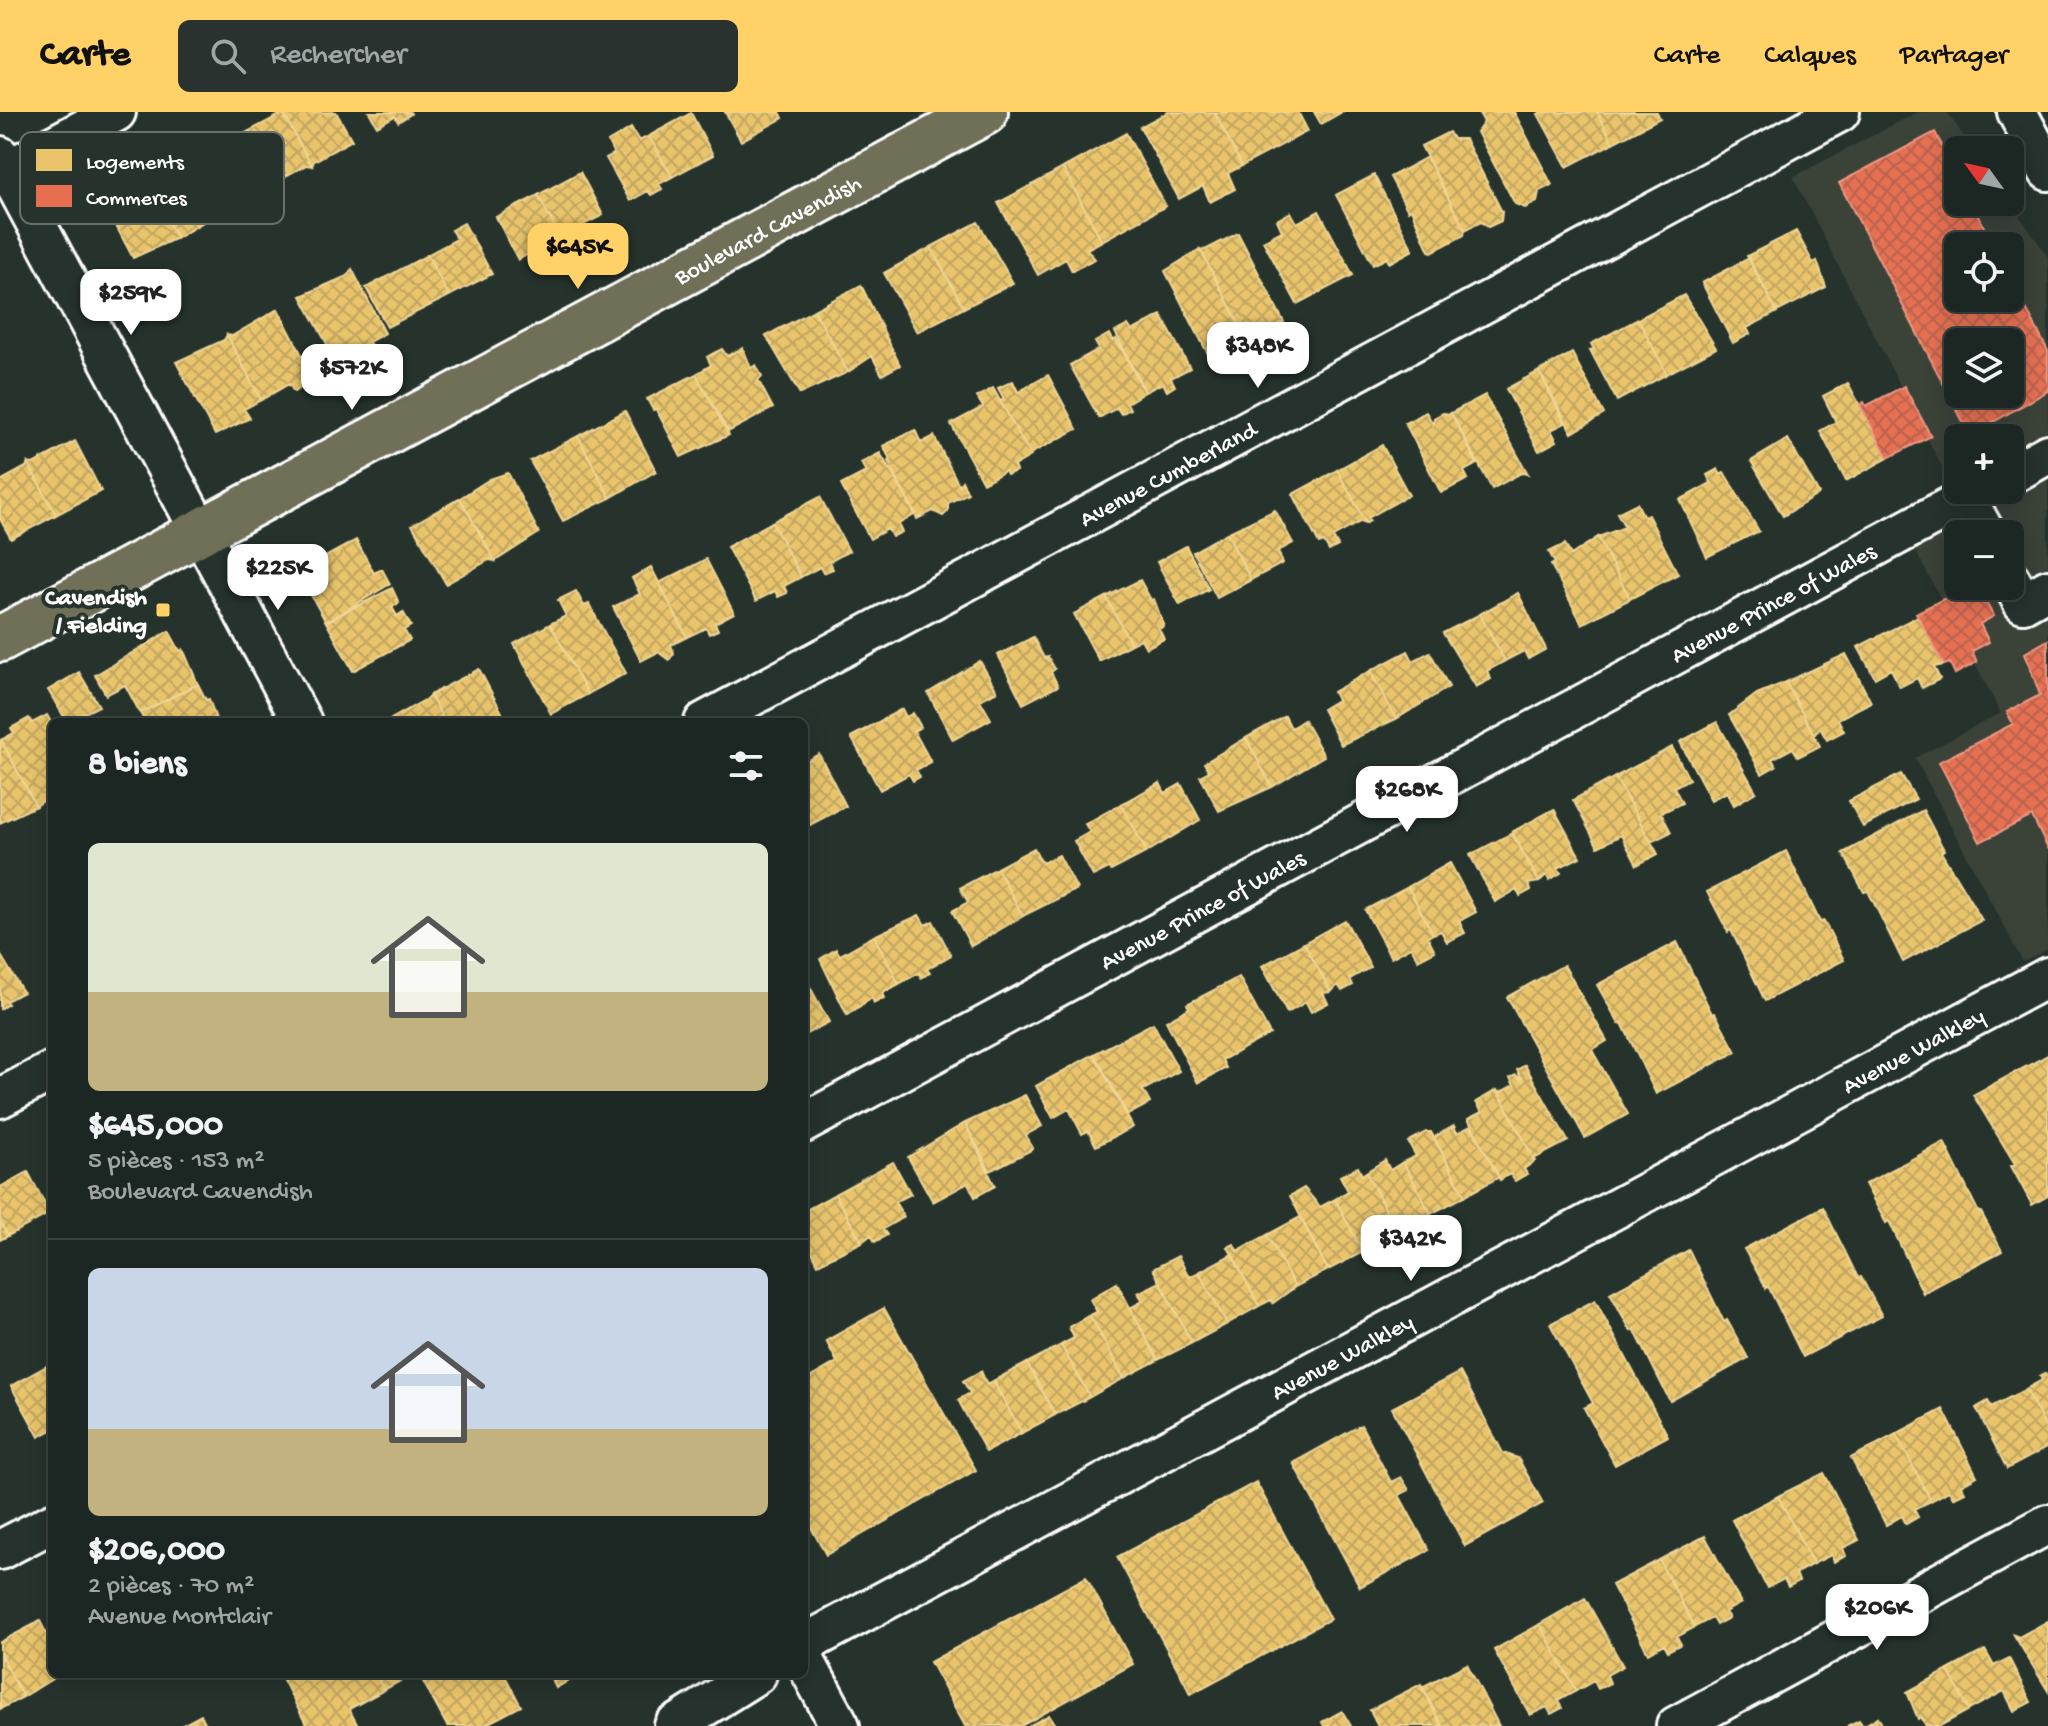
<!DOCTYPE html>
<html lang="fr">
<meta charset="utf-8">
<style>
:root{--surface:#1c2622;--page:#29322f;--text:#f1f3f6;--muted:#a0a5a5;--line:#3a4340;--accent:#ffd166}
body{margin:0;font-family:"Gochi Hand",sans-serif;background:var(--page);color:var(--text);height:100vh;display:flex;flex-direction:column;font-size:30px;white-space:nowrap}
*{box-sizing:border-box;margin:0}
p{font-size:26px;color:var(--muted)}
.icon{flex:none;width:44px;height:44px;fill:none;stroke:currentColor;stroke-width:2;stroke-linecap:round;stroke-linejoin:round}
.map{position:relative;flex:1;overflow:hidden}
.sheet{position:absolute;left:48px;top:606px;width:760px;height:960px;display:flex;flex-direction:column;background:var(--surface);border-radius:12px;box-shadow:0 4px 20px #0003,0 0 0 2px var(--line)}
.sheet>*{flex:none}
.needle{width:52px;rotate:303deg}
.tools{position:absolute;left:1944px;top:24px;display:grid;gap:16px}
.tools a{display:grid;place-items:center;width:80px;height:80px;border-radius:12px;background:var(--surface);box-shadow:0 4px 20px #0003,0 0 0 2px var(--line);font-size:40px}
.price{position:absolute;translate:-50% -68px;padding:0 18px;border-radius:16px;background:#fff;color:#222;font-size:26px;line-height:52px;filter:drop-shadow(0 2px 4px #0008)}
.price::after{content:'';position:absolute;left:50%;top:48px;width:24px;height:18px;margin-left:-12px;background:inherit;clip-path:polygon(0 0,100% 0,50% 100%)}
.price.active{background:var(--accent);color:#111}
ul{padding:0;list-style:none}
li{display:grid;align-content:center;gap:16px;height:424px;padding:0 40px}
li+li{border-top:2px solid var(--line)}
li span{display:grid;place-items:center;height:248px;border-radius:12px;color:#555}
li>.icon{margin-inline-start:auto}
span .icon{width:144px;height:144px;fill:#fffc;stroke-width:1}
li b{font-size:34px}
h2{display:flex;justify-content:space-between;align-items:center;height:96px;padding:0 40px;font-size:34px}
header{display:flex;align-items:center;gap:48px;box-sizing:border-box;height:112px;padding:0 40px;background:var(--accent);color:#111}
header strong{font-size:38px}
nav{display:flex;gap:44px;margin-inline-start:auto;font-size:28px}
.search{width:560px;height:72px;background:var(--page);display:flex;align-items:center;gap:20px;box-sizing:border-box;padding:0 28px;border-radius:12px;color:var(--muted);font-size:30px}
.map>svg:first-child{display:block}
.built{fill:#3b4339;fill-rule:evenodd}
.homes{fill:url(#homes-cross-hatch);stroke:#f0d697;stroke-width:2}
.shops{fill:url(#shops-cross-hatch);stroke:#ee9a85;stroke-width:2;fill-rule:evenodd}
.lines{fill:none;stroke-linecap:round;stroke-linejoin:round}
.minor-casing{stroke:#fff;stroke-width:44}
.major-casing{stroke:#fff;stroke-width:50}
.minor{stroke:#26332d;stroke-width:38}
.major{stroke:#706f59;stroke-width:44}
.poi-dot{fill:#ffd166;stroke:#26332d;stroke-width:3}
.labels{text-anchor:middle;stroke-width:8;stroke-linejoin:round;paint-order:stroke}
.street-label{font-size:24px;fill:#fff;stroke:#26332d}
.poi-label{font-size:24px;font-weight:bold;fill:#fff;stroke:#26332d;text-anchor:end}
.key{fill:#26332d;stroke:#67706c;stroke-width:2}
.key-label{font-size:22px;fill:#fff}
</style>
<header>
<strong>Carte</strong>
<div class="search"><svg class="icon" aria-label="search" viewBox="0 0 24 24"><circle cx="10" cy="10" r="6"/><path d="M15 15l6 6"/></svg>Rechercher</div>
<nav><a>Carte</a><a>Calques</a><a>Partager</a></nav>
</header>
<div class="map">
<svg width="2048" height="1614" viewBox="0 0 2048 1614">
<defs>
<pattern id="homes-cross-hatch" width="8" height="8" patternUnits="userSpaceOnUse" patternTransform="scale(2)"><rect width="8" height="8" fill="#e9c46a"/><path d="M0 0l8 8M0 8l8-8" fill="none" stroke="#c2a662"/></pattern>
<pattern id="shops-cross-hatch" width="8" height="8" patternUnits="userSpaceOnUse" patternTransform="scale(2)"><rect width="8" height="8" fill="#e76f51"/><path d="M0 0l8 8M0 8l8-8" fill="none" stroke="#b86450"/></pattern>
</defs>
<rect width="100%" height="100%" fill="#26332d"/>
<filter id="ink" filterUnits="userSpaceOnUse"><feTurbulence type="fractalNoise" baseFrequency=".0125" numOctaves="2"/><feDisplacementMap in="SourceGraphic" scale="16" xChannelSelector="R" yChannelSelector="G"/><feConvolveMatrix kernelMatrix="1 2 1 2 8 2 1 2 1" color-interpolation-filters="sRGB"/></filter>
<g filter="url(#ink)">
<path class="built" d="M1918 0H1947L1973 38H1958V90H2010L2048 145V837L2023 850 1915 646 2001 601 1906 421 1961 392 1793 65ZM1958 134H2010V186H1958ZM1958 230H2010V282H1958ZM1958 326H2010V378H1958ZM1958 422H2010V474H1958Z"/>
<path class="homes" d="M336 0 352 28 314 49 312 54 283 1Z
M369 0H410L411 2 398 10 395 4 377 14Z
M725 0H780L783 6 741 29Z
M1168 0H1214L1242 54 1228 61 1235 77 1210 90 1203 74 1179 87 1140 15Z
M1214 0H1298L1308 19 1242 54Z
M1314 0H1342L1321 12Z
M1486 0H1514L1552 73 1539 79 1537 90 1525 96 1515 92 1477 20 1484 10 1480 3Z
M1541 0H1597L1613 31 1567 55 1538 2Z
M1597 0H1657L1660 6 1613 31Z
M283 1 312 54 306 53 267 74 240 24Z
M691 1 713 43 672 65 649 24Z
M631 16 639 29 649 24 672 65 659 72 662 77 651 83 648 79 630 89 606 46 614 42 608 30Z
M1449 20 1453 27H1465L1502 100 1501 109 1488 115 1481 110 1465 118 1421 34Z
M1126 21 1166 94 1102 129 1063 56Z
M1427 45 1465 118 1464 123 1432 140 1429 139 1411 97 1408 99 1390 65Z
M191 50 218 101 177 126 149 73Z
M1063 56 1102 129 1087 137 1095 147 1072 159 1066 147 1038 163 998 91Z
M580 60 603 103 560 125 538 83Z
M1374 63 1413 138 1389 151 1387 146 1373 153 1336 83Z
M149 73 177 126 133 146 106 95Z
M538 83 560 125 518 148 496 105Z
M1319 99 1353 163 1297 192 1263 129 1282 119 1277 108 1291 100 1297 111Z
M978 110 1013 171 964 196 931 135Z
M464 111 492 162 449 184 427 143 457 127 451 118Z
M1796 119 1813 151 1817 149 1826 175 1777 200 1747 144Z
M1238 121 1284 210 1248 229 1200 137 1205 138Z
M931 135 964 196 917 220 884 161Z
M1200 137 1248 229 1211 248 1165 159Z
M427 143 449 184 387 215 366 176Z
M1749 146 1777 200 1747 216 1750 222 1733 231 1702 171Z
M352 157 385 221 369 230 375 240 340 256 301 184 347 164Z
M861 173 900 253 882 263 872 244 848 260 814 198Z
M1684 183 1716 236 1667 262 1638 207Z
M278 197 315 268 294 280 289 272 261 288 227 223 232 224Z
M814 198 848 260 800 282 766 224Z
M1161 203 1190 256 1171 266 1175 274 1167 279 1163 271 1145 280 1115 220 1128 213 1132 219Z
M1638 207 1667 262 1617 289 1590 238 1594 237 1591 232Z
M1109 222 1113 229 1116 227 1145 280 1127 291 1130 297 1121 302 1117 296 1099 306 1070 253 1099 237 1095 230Z
M227 223 261 288 244 297 250 306 215 323 176 250 224 228Z
M743 236 751 256 756 253 762 265 758 268 773 296 728 320 696 262 711 253 707 245 714 241 722 237 727 244Z
M1572 241 1604 302 1572 321 1539 259Z
M1539 259 1565 311 1551 318 1557 329 1539 339 1506 277Z
M696 262 729 323 681 345 656 297 653 298 647 287Z
M1048 263 1077 317 1030 342 1000 289 1004 287 998 276 1013 269 1018 280Z
M1848 271 1888 346 1846 369 1820 319 1836 310 1823 284Z
M993 276 1031 344 1014 354 1016 359 1007 363 1005 359 983 371 951 312 983 295 977 285Z
M1485 283 1528 362 1521 361 1492 377 1451 301Z
M625 299 656 359 610 386 578 324Z
M1426 300 1433 312 1434 306 1443 301 1452 302 1477 352 1464 359 1468 367 1441 381 1405 311Z
M915 318 921 331 934 324 959 373 962 369 968 381 948 391V399L943 404 933 399 917 407 888 349 890 347 883 334Z
M578 324 610 386 563 409 530 349Z
M1788 327 1819 382 1783 404 1751 349Z
M75 329 101 379 56 403 28 351 33 352Z
M1382 333 1409 383 1368 406 1370 409 1366 411 1337 358Z
M880 341 916 402 899 412 902 420 892 425 888 417 870 427 841 373 866 360 861 351Z
M28 351 56 403 11 427 0 407V369L26 355Z
M1718 357 1720 362 1724 360 1759 419 1707 445 1680 388 1711 371 1707 363Z
M1337 358 1366 411 1360 410 1333 425 1338 434 1329 439 1324 430 1319 432 1293 382Z
M508 361 539 421 495 449 460 386 490 367Z
M820 385 849 439 829 450 833 457 823 461 820 455 801 465 772 410Z
M460 386 495 449 489 448 446 472 412 413Z
M1637 391 1644 405 1648 403 1678 462 1630 487 1598 425 1625 415 1617 401Z
M1275 398 1293 431 1278 439 1283 451 1251 468 1227 421Z
M772 410 801 465 784 474 787 481 778 485 775 479 756 489 727 435Z
M1227 421 1251 468 1217 486 1193 440Z
M1598 425 1630 487 1582 512 1551 453 1555 451 1549 440 1565 432 1571 443Z
M356 428 374 461 382 457 390 472 326 510 298 460Z
M1186 434 1209 477 1180 493 1157 450Z
M706 447 734 501 715 511 718 518 709 522 706 516 687 525 659 471Z
M651 455 687 525 671 533 674 541 669 548 658 540 641 549 613 495 640 482 632 466Z
M1140 468 1151 488 1154 487 1164 514 1159 517 1164 527 1146 536 1141 527 1131 532 1106 485Z
M392 476 399 491 392 495 397 504 403 500 411 514 404 518 410 528 353 559 326 510Z
M576 479 584 494 589 492 626 561 588 582 550 512 566 504 558 488Z
M1518 481 1546 537 1528 547 1524 539 1505 549 1480 502Z
M1106 485 1131 532 1099 549 1074 502Z
M1480 502 1505 549 1487 559 1491 567 1476 575 1443 521Z
M1918 504 1944 553 1934 555 1940 567 1922 576 1917 566 1900 575 1891 557 1875 566 1858 535Z
M550 512 588 582 551 602 514 532Z
M169 519 180 539 183 537 198 572 140 601 125 573 106 583 95 563Z
M1033 525 1044 546 1048 545 1055 557 1051 560 1058 574 1023 592 998 543Z
M1408 539 1413 549 1430 540 1449 575 1396 607 1370 559Z
M1846 542 1871 590 1838 607 1844 619 1827 628 1820 616 1814 623 1786 570Z
M980 549 997 579 980 588 991 607 953 628 928 581Z
M479 557 507 610H445L430 583Z
M1370 559 1396 607 1341 633 1322 597 1337 588 1333 580Z
M79 560 99 594 67 610 48 578Z
M1786 570 1820 634 1798 645 1793 636 1772 647 1776 654 1762 662 1729 603 1757 582Z
M198 572 206 588 209 587 217 610H145L140 601Z
M430 583 445 610H386L428 586Z
M902 597 906 605 913 601 921 615 914 619 931 650 916 658 920 665 913 669 909 662 880 678 851 625Z
M47 603 52 612V683L36 694 1 628 14 621 11 616 29 606 32 611Z
M1285 604 1291 616 1304 608 1324 644 1272 675 1246 626Z
M1717 610 1756 680 1734 693 1727 680 1711 688 1680 630Z
M1246 626 1272 675 1219 699 1200 664 1209 659 1204 651Z
M1 628 36 694 0 711V629Z
M1672 635 1689 667 1674 675 1682 691 1661 701 1671 720 1651 730 1615 665Z
M819 642 846 694 804 716V650Z
M1901 662 1916 687 1863 715 1849 689Z
M1615 665 1658 742 1637 753 1621 723 1598 735 1573 688Z
M1160 671 1165 681 1181 672 1200 708 1147 740 1121 692Z
M1121 692 1147 740 1111 759 1109 756 1093 764 1074 729 1090 720 1085 712Z
M1554 697 1580 745 1558 756 1561 761 1549 768 1546 763 1539 770 1512 720Z
M1923 698 1944 738 1941 740 1982 808 1903 850 1868 779 1864 780 1843 741Z
M1512 721 1539 770 1528 772 1531 778 1520 784 1516 778 1495 790 1470 743Z
M1034 736 1042 751 1059 743 1077 777 1023 804 997 756Z
M1786 739 1820 810 1824 809 1844 848 1765 889 1731 818 1728 820 1707 780Z
M1450 751 1476 800 1459 809 1465 821 1447 830 1441 819 1433 822 1408 775Z
M997 756 1023 804 971 834 952 799 968 790 960 776Z
M1408 775 1433 822 1428 825 1435 839 1418 848 1411 835 1391 846 1365 798Z
M919 803 925 813 933 809 951 843 927 857 930 861 921 866 919 861 899 872 874 824Z
M1345 808 1371 855 1350 867 1353 873 1342 879 1338 873 1331 880 1304 831Z
M874 824 899 872 882 881 884 886 874 891 872 886 847 903 820 847 836 837 840 843Z
M1677 830 1712 902 1715 901 1736 940 1656 982 1622 911 1619 912 1597 873Z
M1304 831 1331 880 1323 881 1328 891 1311 900 1306 890 1287 901 1262 854Z
M0 842 23 880 6 889 8 892 0 897Z
M1564 853 1607 929 1592 938 1628 1002 1585 1026 1507 885Z
M1239 865 1270 922 1222 948 1226 956 1198 971 1166 909 1189 896 1187 892Z
M809 873 829 910 804 923V876Z
M1153 911 1179 959 1143 978 1150 991 1128 1003 1094 942Z
M1094 942 1133 1015 1096 1034 1088 1019 1082 1022 1069 997 1053 1006 1036 974Z
M2048 943V1084L2032 1093 2011 1054 2015 1052 1973 983Z
M1525 953 1568 1029 1534 1047 1499 981 1514 973 1510 966 1516 963 1523 969 1517 958Z
M1497 978 1535 1049 1524 1057 1527 1062 1515 1069 1510 1062 1500 1068 1468 1007 1482 1000 1476 990Z
M1025 983 1042 1014 1026 1023 1033 1037 990 1059 965 1011Z
M965 1011 995 1074 975 1085 968 1071 933 1090 908 1045Z
M1454 1014 1457 1021 1471 1014 1499 1065 1465 1084 1434 1025Z
M1426 1020H1431L1465 1084 1431 1102 1403 1050 1416 1044 1408 1030Z
M1944 1030 1979 1101 1981 1100 2002 1139 1923 1181 1889 1109 1886 1111 1865 1072Z
M1385 1048 1390 1058 1403 1050 1431 1102 1398 1121 1366 1060Z
M893 1050 911 1082 895 1090 904 1105 883 1117 887 1123 875 1130 871 1123 862 1130 835 1082Z
M1358 1055 1362 1063 1366 1060 1398 1121 1363 1140 1335 1087 1348 1079 1340 1064Z
M28 1060 50 1101 8 1124 0 1110V1075Z
M1304 1076 1320 1095 1335 1087 1363 1140 1328 1158 1290 1084Z
M835 1082 862 1130 818 1152 810 1136 804 1139V1099Z
M1823 1095 1858 1166 1861 1165 1882 1204 1803 1245 1768 1174 1766 1176 1744 1137Z
M1300 1105 1328 1158 1295 1175 1267 1123Z
M0 1110 8 1124 0 1128Z
M1267 1123 1295 1175 1273 1191 1271 1188 1259 1194 1228 1135 1234 1132 1237 1139Z
M1689 1138 1724 1210 1727 1208 1748 1246 1670 1289 1634 1217 1631 1219 1610 1181Z
M1232 1142 1259 1194 1227 1212 1199 1160Z
M1178 1144 1189 1165 1199 1160 1227 1212 1192 1231 1153 1157Z
M1160 1170 1192 1231 1158 1248 1130 1196 1143 1189 1138 1181Z
M1117 1171 1158 1248 1124 1266 1090 1203 1097 1200 1090 1187Z
M1595 1188 1668 1324 1615 1353 1584 1296 1593 1291 1550 1212Z
M884 1196 976 1358 826 1443 804 1403V1269L837 1250 826 1229Z
M1090 1203 1124 1266 1090 1285 1061 1233 1074 1226 1069 1215Z
M1061 1233 1090 1285 1055 1303 1027 1251Z
M52 1251V1318L39 1325 11 1274Z
M1027 1251 1055 1303 1022 1321 993 1269Z
M981 1259 987 1273 993 1269 1022 1321 986 1340 958 1288 970 1281 963 1269Z
M1460 1260 1503 1341 1518 1346 1543 1391 1465 1434 1392 1296Z
M2045 1261 2048 1265V1320L2026 1277 2042 1268 2040 1264Z
M2026 1277 2048 1320V1335L2007 1357 1976 1296 1988 1289 1991 1295Z
M1943 1297 1977 1364 1961 1373 1965 1380 1953 1386 1949 1379 1931 1389 1896 1322Z
M1361 1313 1391 1370 1401 1365 1409 1378 1399 1383 1429 1438 1360 1475 1293 1351Z
M1896 1322 1931 1389 1914 1397 1918 1405 1906 1412 1902 1404 1886 1413 1851 1346Z
M1824 1361 1859 1428 1843 1436 1846 1444 1834 1450 1831 1443 1813 1452 1778 1384Z
M1256 1370 1330 1507 1191 1582 1117 1445Z
M1778 1384 1813 1452 1796 1461 1799 1469 1788 1475 1784 1467 1767 1476 1732 1408Z
M1705 1424 1741 1491 1725 1500 1729 1506 1716 1513 1712 1506 1695 1515 1659 1448Z
M1659 1448 1695 1515 1677 1525 1681 1532 1668 1539 1664 1532 1648 1541 1612 1473Z
M1086 1465 1133 1552 1021 1614H965L930 1550Z
M1585 1486 1623 1554 1607 1563 1610 1571 1598 1577 1594 1569 1576 1579 1540 1512Z
M40 1509 52 1532V1562H60L23 1585 0 1541V1530Z
M2048 1509V1579L2014 1523 2019 1525Z
M1540 1512 1576 1579 1558 1589 1562 1596 1551 1602 1547 1595 1530 1603 1494 1538Z
M1985 1538 1994 1554 2009 1546 2031 1590 2014 1599 2004 1579 1969 1598 1948 1558Z
M0 1541 23 1585 0 1597Z
M1467 1552 1499 1614H1442L1422 1575Z
M1948 1558 1969 1598 1940 1614H1926L1921 1605 1918 1607 1907 1580Z
M280 1562H375L384 1578 349 1597 358 1614H307Z
M375 1562H413L384 1578Z
M419 1562H504L521 1594 483 1614H447Z
M549 1562H580L556 1576Z
M1421 1572 1442 1614H1378L1370 1598Z
M1342 1599 1351 1614H1324L1322 1610Z
M201 1603 207 1614H181Z
M1049 1603 1056 1614H1029Z
M1878 1605 1883 1614H1847L1859 1608 1863 1614Z"/>
<path class="shops" d="M1935 20 1958 65V90H1971L1994 134H1958V186H2010V165L2048 239V279L1970 323 1839 71ZM1958 230H2010V282H1958Z
M1904 274 1931 324 1888 346 1860 293 1864 290 1866 294Z
M1969 474H1978L1994 504 1980 512 1989 530 1972 539 1977 550 1955 562 1950 551 1944 553 1916 501Z
M2048 528V737L2032 704 1980 730 1939 650 2013 612 2007 600 2040 583 2025 541Z"/>
<g class="lines">
<g class="minor-casing">
<g id="minor">
<path d="M2017 0 2048 59"/>
<path d="M0 44 302 610"/>
<path d="M0 62 116 0"/>
<path d="M2010 363 2048 342"/>
<path d="M1966 386 1986 422"/>
<path d="M2010 467 2023 491 2048 477"/>
<path id="s1" d="M704 610 1840 0"/>
<path d="M0 986 52 959"/>
<path id="s2" d="M804 1011 1981 378"/>
<path d="M0 1438 52 1411"/>
<path id="s3" d="M804 1532 2048 865"/>
<path d="M804 1547 840 1614"/>
<path d="M674 1614 757 1562"/>
<path d="M1676 1614 2048 1412"/>
</g>
</g>
<g class="major-casing">
<g id="major">
<path id="s4" d="M0 527 985 0"/>
</g>
</g>
<use href="#minor" class="minor"/>
<use href="#major" class="major"/>
</g>
</g>
<rect class="poi-dot" x="155" y="490" width="16" height="16" rx="4"/>
<g class="labels">
<g class="street-label">
<text dy="8" stroke="none"><textPath href="#s4" startOffset="870">Boulevard Cavendish</textPath></text>
<text dy="8" stroke="none"><textPath href="#s1" startOffset="526">Avenue Cumberland</textPath></text>
<text dy="8" stroke="none"><textPath href="#s2" startOffset="1100">Avenue Prince of Wales</textPath></text>
<text dy="8" stroke="none"><textPath href="#s2" startOffset="452">Avenue Prince of Wales</textPath></text>
<text dy="8" stroke="none"><textPath href="#s3" startOffset="1258">Avenue Walkley</textPath></text>
<text dy="8" stroke="none"><textPath href="#s3" startOffset="610">Avenue Walkley</textPath></text>
</g>
<g class="poi-label">
<text x="147" y="492">Cavendish<tspan x="147" dy="28">/ Fielding</tspan></text>
</g>
</g>
<rect x="20" y="20" width="264" height="92" rx="12" class="key"/>
<rect x="36" y="37" width="36" height="22" fill="#e9c46a"/>
<rect x="36" y="73" width="36" height="22" fill="#e76f51"/>
<g class="key-label">
<text x="86" y="56">Logements</text>
<text x="86" y="92">Commerces</text>
</g>
</svg>
<div class="tools">
<a><svg class="needle" viewBox="-14 -14 28 28"><path d="M0-13l5 13h-10z" fill="#e53935"/><path d="M0 13l5-13h-10z" fill="#a0a5a5"/></svg></a>
<a><svg class="icon" aria-label="locate" viewBox="0 0 24 24"><circle cx="12" cy="12" r="6"/><path d="M12 2v4M12 18v4M2 12h4M18 12h4"/></svg></a>
<a><svg class="icon" aria-label="layers" viewBox="0 0 24 24"><path d="M12 4l9 5-9 5-9-5zM3 14l9 5 9-5"/></svg></a>
<a>+</a>
<a>−</a>
</div>
<b class="price active" style="left:578px;top:179px">$645K</b>
<b class="price" style="left:131px;top:225px">$259K</b>
<b class="price" style="left:1258px;top:278px">$348K</b>
<b class="price" style="left:352px;top:300px">$572K</b>
<b class="price" style="left:278px;top:500px">$225K</b>
<b class="price" style="left:1407px;top:722px">$268K</b>
<b class="price" style="left:1411px;top:1171px">$342K</b>
<b class="price" style="left:1877px;top:1540px">$206K</b>
<section class="sheet">
<h2>8 biens<svg class="icon" aria-label="filters" viewBox="0 0 24 24"><path d="M4 7h16M4 17h16"/><circle cx="9" cy="7" r="2"/><circle cx="15" cy="17" r="2"/></svg></h2>
<ul>
<li><span style="background:linear-gradient(#dfe7d0 60%,#c2b280 0)"><svg class="icon" aria-label="home" viewBox="0 0 24 24"><path d="M3 11l9-7 9 7M6 9v11h12V9"/></svg></span><div><b>$645,000</b><p>5 pièces · 153 m²</p><p>Boulevard Cavendish</p></div></li>
<li><span style="background:linear-gradient(#c9d6e8 65%,#c2b280 0)"><svg class="icon" aria-label="home" viewBox="0 0 24 24"><path d="M3 11l9-7 9 7M6 9v11h12V9"/></svg></span><div><b>$206,000</b><p>2 pièces · 70 m²</p><p>Avenue Montclair</p></div></li>
</ul>
</section>
</div>
